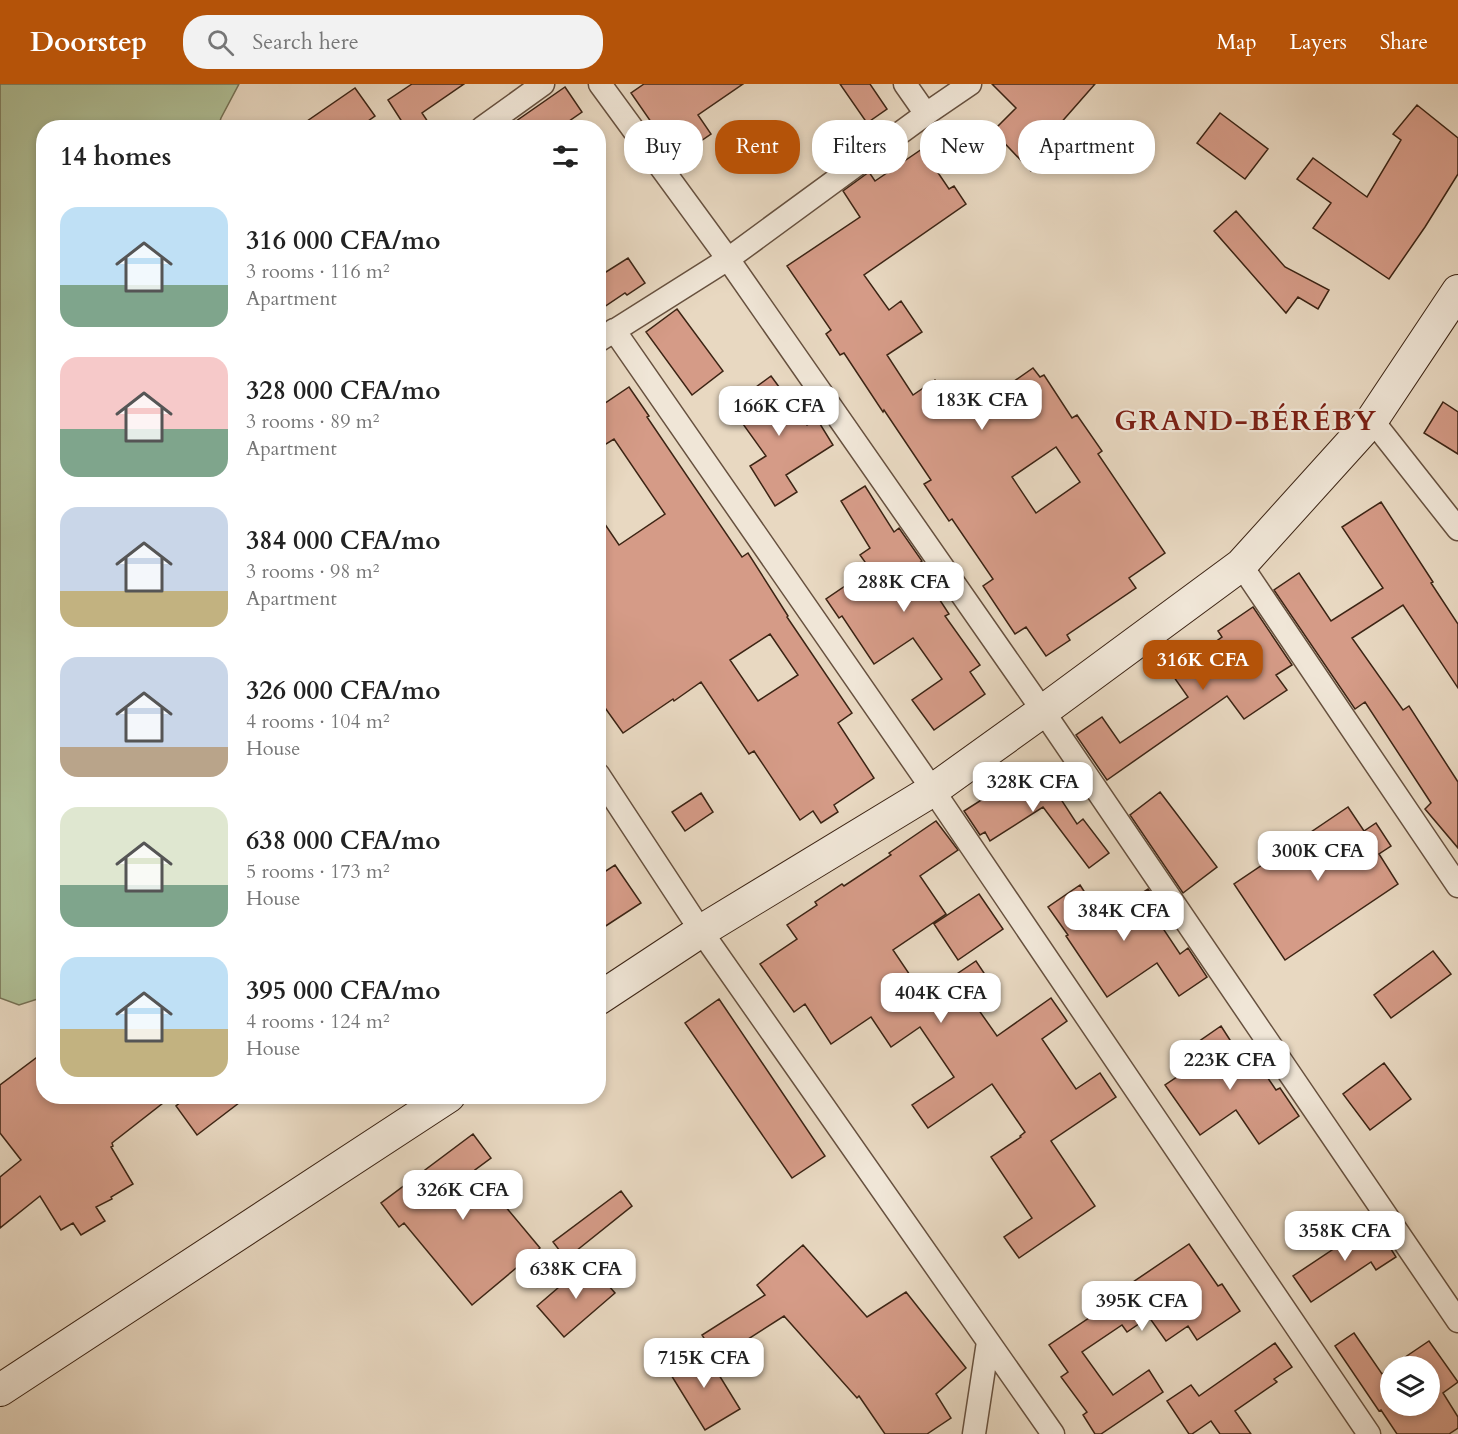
<!DOCTYPE html>
<meta charset="utf-8">
<style>
:root{--surface:#fff;--page:#f2f2f2;--text:#222;--muted:#767676;--accent:#b45309}
body{margin:0;font-family:Cardo,serif;background:var(--page);color:var(--text);height:100vh;display:flex;flex-direction:column;font-size:22px;white-space:nowrap}
*{box-sizing:border-box;margin:0}
p{font-size:20px;color:var(--muted)}
.icon{flex:none;width:33px;height:33px;fill:none;stroke:currentColor;stroke-width:2;stroke-linecap:round;stroke-linejoin:round}
.map{position:relative;flex:1;overflow:hidden}
.panel{position:absolute;left:36px;top:36px;width:570px;height:984px;display:flex;flex-direction:column;background:var(--surface);border-radius:24px;box-shadow:0 3px 9px #0003}
.panel>*{flex:none}
.guide{position:absolute;left:624px;top:36px;width:570px;height:54px;display:flex;gap:12px}
.fabs{position:absolute;left:1380px;top:1272px;display:grid;gap:12px}
.fabs a{display:grid;place-items:center;width:60px;height:60px;border-radius:50%;background:var(--surface);box-shadow:0 3px 9px #0003;font-size:30px}
.price{position:absolute;translate:-50% -51px;padding:0 14px;border-radius:12px;background:#fff;color:#222;font-size:20px;line-height:39px;filter:drop-shadow(0 2px 3px #0008)}
.price::after{content:'';position:absolute;left:50%;top:36px;width:18px;height:14px;margin-left:-9px;background:inherit;clip-path:polygon(0 0,100% 0,50% 100%)}
.price.current{background:var(--accent);color:#fff}
ul{padding:0;list-style:none}
li{display:flex;align-items:center;gap:18px;height:150px;padding:0 24px}
li span{display:grid;place-items:center;flex:none;width:168px;height:120px;border-radius:18px;color:#555}
li>.icon{margin-inline-start:auto}
span .icon{width:72px;height:72px;fill:#fffc;stroke-width:1}
li b{font-size:26px}
h2{display:flex;justify-content:space-between;align-items:center;height:72px;padding:0 24px;font-size:26px}
.pill{padding:0 21px;border-radius:24px;background:var(--surface);box-shadow:0 3px 9px #0003;font-size:21px;line-height:54px}
.pill.current{background:var(--accent);color:#fff}
header{display:flex;align-items:center;gap:36px;box-sizing:border-box;height:84px;padding:0 30px;background:var(--accent);color:#fff}
header strong{font-size:28px}
nav{display:flex;gap:33px;margin-inline-start:auto;font-size:21px}
.search{width:420px;height:54px;background:var(--page);display:flex;align-items:center;gap:15px;box-sizing:border-box;padding:0 21px;border-radius:24px;color:var(--muted);font-size:22px}
.map>svg:first-child{display:block}
.green{fill:#b0c097;stroke:#767256;stroke-width:1.5}
.building{fill:#d59b87;stroke:#3c2414;stroke-width:1.5;fill-rule:evenodd}
.lines{fill:none;stroke-linecap:round;stroke-linejoin:round}
.street-casing{stroke:#67513f;stroke-width:25}
.secondary-casing{stroke:#3c2414;stroke-width:34}
.street{stroke:#f0e6d7;stroke-width:22}
.secondary{stroke:#f0e6d7;stroke-width:32}
.labels{text-anchor:middle;stroke-width:4.5;stroke-linejoin:round;paint-order:stroke}
.district-label{font-size:28px;font-weight:bold;letter-spacing:1.5px;fill:#7a1f14;stroke:#f0e6d7}
</style>
<header>
<strong>Doorstep</strong>
<div class="search"><svg class="icon" aria-label="search" viewBox="0 0 24 24"><circle cx="10" cy="10" r="6"/><path d="M15 15l6 6"/></svg>Search here</div>
<nav><a>Map</a><a>Layers</a><a>Share</a></nav>
</header>
<div class="map">
<svg width="1458" height="1350" viewBox="0 0 1458 1350">
<rect width="100%" height="100%" fill="#e8d8c1"/>
<filter id="stains"><feTurbulence type="fractalNoise" baseFrequency=".00333" numOctaves="4"/><feColorMatrix values="0 0 0 0 .2 0 0 0 0 .09 0 0 0 0 .02 0 0 0 .5 -.17"/></filter>
<radialGradient id="worn" r=".72"><stop offset=".6" stop-color="#630" stop-opacity="0"/><stop offset="1" stop-color="#630" stop-opacity=".3"/></radialGradient>
<path class="green" d="M0 0H239L221 34 218 43 44 44V913L19 921 0 914Z"/>
<path class="building" d="M412 0H464L422 29 432 44H406L388 16Z
M644 0H743L698 31 711 50 676 74 631 9Z
M840 0H870L887 25 867 39Z
M992 0H1095L1044 58 1053 67 1031 87 993 47 1016 24Z
M565 3 582 28 559 44H506Z
M355 4 375 32 358 44H297Z
M1417 21 1458 54V90L1425 143 1389 195 1313 144 1331 119 1297 95 1313 74 1367 113 1401 56 1393 50Z
M1220 29 1268 65 1245 95 1197 59Z
M922 65 949 105 954 102 966 120 864 191 889 226 901 217 922 248 887 271 913 311 935 296 961 334 1033 284 1040 293 1044 291 1072 334 1077 331 1102 367 1098 370 1165 469 1129 494 1136 504 1067 551 1070 556 1046 572 1026 543 1015 550 983 502 993 495 952 435 949 437 924 400 931 396 884 326 883 328 844 269 840 271 826 250 831 246 787 182 860 133 843 107 869 88 875 97ZM1056 363 1080 398 1036 429 1012 393Z
M1236 127 1285 183 1329 206 1318 225 1298 213 1286 229 1214 147Z
M628 174 645 199 627 211 625 209 598 227V193Z
M677 225 723 287 692 311 646 248Z
M771 292 807 341 817 335 833 361 786 391 797 408 775 422 750 382 766 372 730 322Z
M629 303 649 332 647 333 742 473 748 469 788 532 787 533 852 629 838 639 874 694 834 721 838 728 821 739 813 727 800 736 754 667 749 670 701 598 674 617 673 615 623 649 598 614V430L619 461 665 430 614 355 598 365V324ZM770 550 798 591 758 617 730 576Z
M1443 318 1458 328V370L1424 349Z
M865 402 894 448 899 444 922 477 917 481 949 530 945 532 980 581 970 588 985 610 934 646 912 616 942 595 913 554 874 580 842 532 839 534 826 515 870 485 860 471 870 464 841 417Z
M1381 418 1433 498 1431 499 1458 540V604L1403 521 1352 554 1403 626 1409 622 1458 698V764L1425 725 1431 719 1365 618 1355 625 1274 506 1299 489 1331 537 1383 504 1342 443Z
M1253 523 1292 581 1276 591 1287 606 1244 635 1227 612 1107 696 1076 651 1102 633 1120 659 1188 613 1171 589 1222 553 1218 547Z
M1038 680 1077 740 1083 735 1109 769 1089 784 1043 723 990 757 985 748 980 751 964 727Z
M1160 708 1217 783 1183 809 1130 731Z
M701 709 713 728 685 747 672 728Z
M1348 723 1364 747 1376 739 1391 762 1379 770 1398 800 1285 876 1234 800Z
M936 737 958 766 920 792 946 830 893 866 924 912 976 877 992 901 971 915 997 952 1051 914 1067 937 1042 955 1076 1005 1100 989 1116 1013 1051 1057 1095 1122 1019 1174 1004 1153 1032 1134 991 1073 1021 1053 1020 1052 1025 1048 992 1000 928 1044 912 1021 954 993 920 943 891 963 871 933 831 960 805 920 794 928 760 880 797 855 787 841 817 821 815 818 842 800 844 802 891 771 889 769Z
M615 781 641 819 598 847V792Z
M1080 801 1102 835 1148 805 1162 826 1154 831 1180 870 1188 864 1207 893 1179 912 1157 879 1107 913 1066 852 1068 851 1048 823Z
M979 810 1003 845 958 876 934 840Z
M1433 867 1451 890 1391 934 1374 911Z
M719 915 825 1072 792 1094 685 939Z
M1221 942 1246 981 1255 975 1276 1006 1280 1004 1299 1032 1259 1060 1236 1026 1200 1051 1165 1001 1208 972 1198 958Z
M44 968V1012H172L112 1059 113 1062 111 1063 133 1100 111 1113 112 1115 96 1123 105 1137 81 1151 73 1139 61 1146 40 1112 0 1144V1093L21 1076 0 1049V1001Z
M1384 979 1411 1015 1370 1046 1343 1010Z
M188 1012H248L197 1051 176 1022Z
M473 1050 491 1074 475 1086 540 1164 472 1221 404 1139 399 1143 381 1119Z
M621 1107 632 1122 566 1175 553 1158Z
M1374 1138 1396 1173 1376 1186 1371 1178 1311 1218 1293 1192Z
M1189 1160 1218 1202 1222 1200 1240 1227 1197 1256 1188 1242 1166 1257 1149 1233 1127 1248 1122 1241 1082 1268 1113 1311 1149 1286 1163 1308 1101 1350H1095L1083 1331 1087 1328 1061 1293 1068 1288 1049 1261 1108 1221 1105 1217Z
M803 1161 867 1233 906 1208 966 1284 936 1310 951 1334 927 1350H885L859 1312 857 1314 784 1232 717 1275 702 1251 765 1211 757 1201Z
M588 1178 615 1209 564 1253 537 1222Z
M1354 1249 1382 1290 1390 1284V1322H1430V1282H1392L1429 1257 1458 1298 1443 1309 1458 1333V1344L1449 1350H1397L1381 1326 1379 1327 1335 1262Z
M1275 1259 1292 1283 1274 1295 1277 1298 1235 1327 1251 1350H1220L1211 1337 1192 1350H1189L1167 1317 1191 1301 1199 1312Z
M703 1265 740 1325 705 1346 668 1286Z"/>
<g class="lines">
<g class="street-casing">
<path id="street" d="M600 0 728 175 1043 627 1458 1237
M905 0 926 30
M482 44 543 0
M614 246 933 706 1369 1350
M598 257 728 175 926 30 970 0
M1372 336 1458 445
M1241 481 1458 802
M598 690 701 847 1053 1350
M974 1350 988 1258"/>
</g>
<g class="secondary-casing">
<path id="secondary" d="M598 915 701 847 933 706 1043 627 1241 481 1372 336 1458 207
M0 1306 449 1012"/>
</g>
<use href="#street" class="street"/>
<use href="#secondary" class="secondary"/>
</g>
<g class="labels">
<g class="district-label">
<text x="1246" y="346">GRAND-BÉRÉBY</text>
</g>
</g>
<rect width="100%" height="100%" filter="url(#stains)"/>
<rect width="100%" height="100%" fill="url(#worn)"/>
</svg>
<div class="fabs">
<a><svg class="icon" aria-label="layers" viewBox="0 0 24 24"><path d="M12 4l9 5-9 5-9-5zM3 14l9 5 9-5"/></svg></a>
</div>
<b class="price" style="left:982px;top:347px">183K CFA</b>
<b class="price" style="left:779px;top:353px">166K CFA</b>
<b class="price" style="left:904px;top:529px">288K CFA</b>
<b class="price current" style="left:1203px;top:607px">316K CFA</b>
<b class="price" style="left:1033px;top:729px">328K CFA</b>
<b class="price" style="left:1318px;top:798px">300K CFA</b>
<b class="price" style="left:1124px;top:858px">384K CFA</b>
<b class="price" style="left:941px;top:940px">404K CFA</b>
<b class="price" style="left:1230px;top:1007px">223K CFA</b>
<b class="price" style="left:463px;top:1137px">326K CFA</b>
<b class="price" style="left:1345px;top:1178px">358K CFA</b>
<b class="price" style="left:576px;top:1216px">638K CFA</b>
<b class="price" style="left:1142px;top:1248px">395K CFA</b>
<b class="price" style="left:704px;top:1305px">715K CFA</b>
<div class="guide">
<a class="pill">Buy</a>
<a class="pill current">Rent</a>
<a class="pill">Filters</a>
<a class="pill">New</a>
<a class="pill">Apartment</a>
</div>
<section class="panel">
<h2>14 homes<svg class="icon" aria-label="filters" viewBox="0 0 24 24"><path d="M4 7h16M4 17h16"/><circle cx="9" cy="7" r="2"/><circle cx="15" cy="17" r="2"/></svg></h2>
<ul>
<li><span style="background:linear-gradient(#bfe0f5 65%,#7fa58c 0)"><svg class="icon" aria-label="home" viewBox="0 0 24 24"><path d="M3 11l9-7 9 7M6 9v11h12V9"/></svg></span><div><b>316 000 CFA/mo</b><p>3 rooms · 116 m²</p><p>Apartment</p></div></li>
<li><span style="background:linear-gradient(#f6c9c9 60%,#7fa58c 0)"><svg class="icon" aria-label="home" viewBox="0 0 24 24"><path d="M3 11l9-7 9 7M6 9v11h12V9"/></svg></span><div><b>328 000 CFA/mo</b><p>3 rooms · 89 m²</p><p>Apartment</p></div></li>
<li><span style="background:linear-gradient(#c9d6e8 70%,#c2b280 0)"><svg class="icon" aria-label="home" viewBox="0 0 24 24"><path d="M3 11l9-7 9 7M6 9v11h12V9"/></svg></span><div><b>384 000 CFA/mo</b><p>3 rooms · 98 m²</p><p>Apartment</p></div></li>
<li><span style="background:linear-gradient(#c9d6e8 75%,#b9a48a 0)"><svg class="icon" aria-label="home" viewBox="0 0 24 24"><path d="M3 11l9-7 9 7M6 9v11h12V9"/></svg></span><div><b>326 000 CFA/mo</b><p>4 rooms · 104 m²</p><p>House</p></div></li>
<li><span style="background:linear-gradient(#dfe7d0 65%,#7fa58c 0)"><svg class="icon" aria-label="home" viewBox="0 0 24 24"><path d="M3 11l9-7 9 7M6 9v11h12V9"/></svg></span><div><b>638 000 CFA/mo</b><p>5 rooms · 173 m²</p><p>House</p></div></li>
<li><span style="background:linear-gradient(#bfe0f5 60%,#c2b280 0)"><svg class="icon" aria-label="home" viewBox="0 0 24 24"><path d="M3 11l9-7 9 7M6 9v11h12V9"/></svg></span><div><b>395 000 CFA/mo</b><p>4 rooms · 124 m²</p><p>House</p></div></li>
</ul>
</section>
</div>
